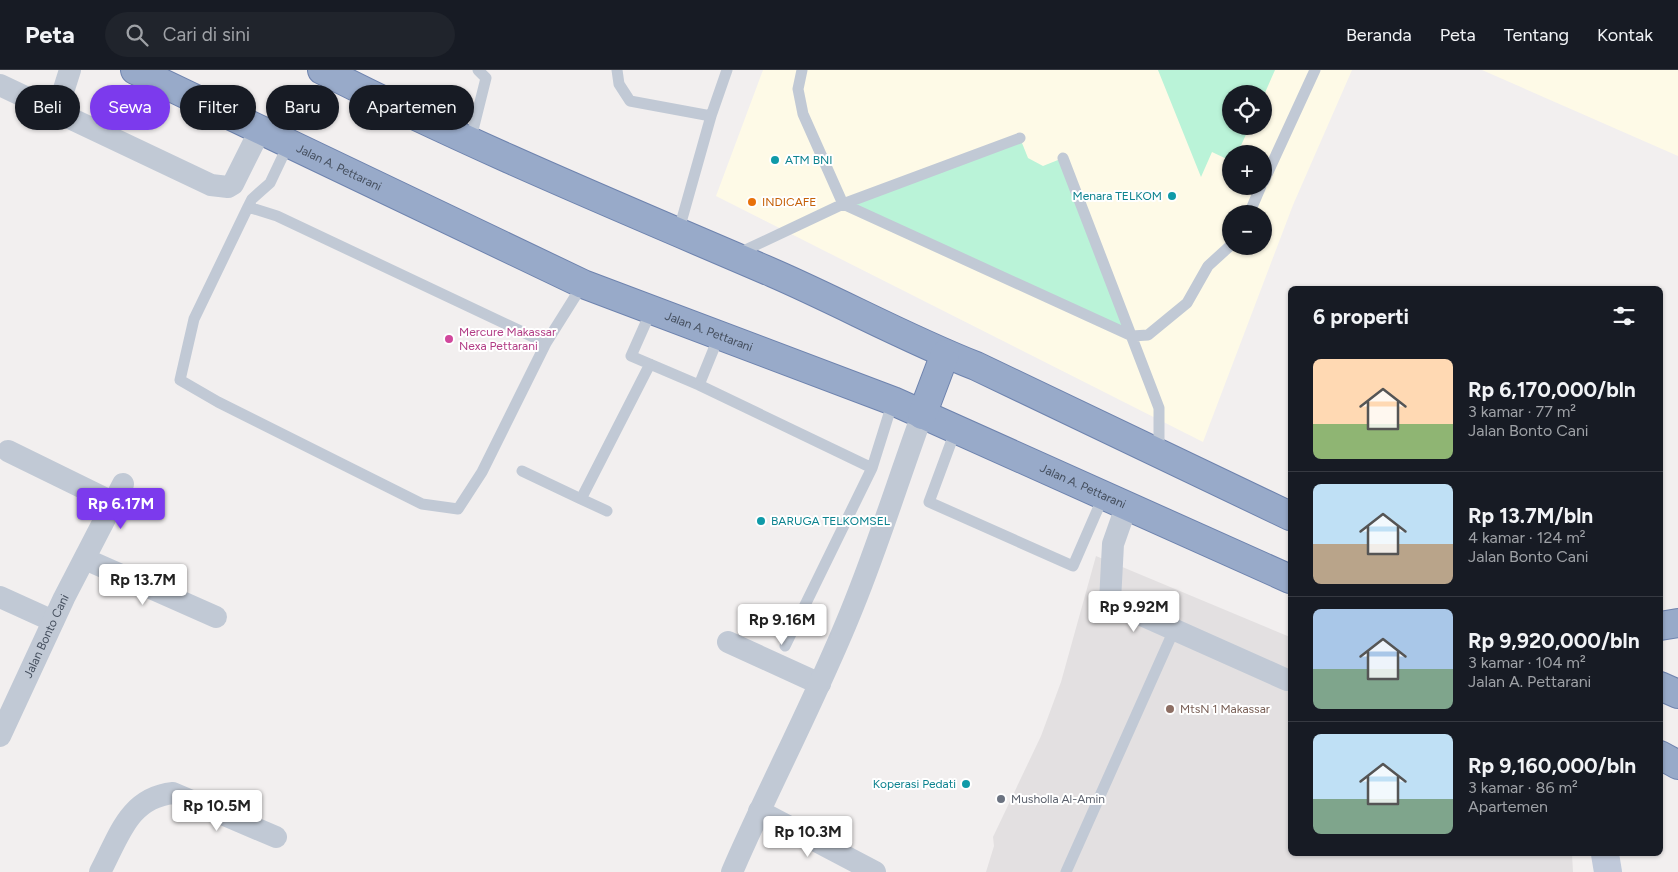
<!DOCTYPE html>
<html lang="id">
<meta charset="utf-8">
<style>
:root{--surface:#171b24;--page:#20242c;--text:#f1f3f6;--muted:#9ea1a6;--line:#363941;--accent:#7c3aed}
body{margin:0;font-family:Figtree,sans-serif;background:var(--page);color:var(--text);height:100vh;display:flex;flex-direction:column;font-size:19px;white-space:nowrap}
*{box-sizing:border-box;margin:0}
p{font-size:16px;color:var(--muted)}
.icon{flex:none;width:28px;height:28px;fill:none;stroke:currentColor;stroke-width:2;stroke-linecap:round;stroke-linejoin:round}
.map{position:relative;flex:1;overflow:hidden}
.drawer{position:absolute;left:1288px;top:216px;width:375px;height:570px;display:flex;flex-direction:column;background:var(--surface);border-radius:8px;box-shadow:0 1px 4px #0004}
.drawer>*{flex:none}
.top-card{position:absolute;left:15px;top:15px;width:475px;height:45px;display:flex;gap:10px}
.tools{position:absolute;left:1222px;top:15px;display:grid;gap:10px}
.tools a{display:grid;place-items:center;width:50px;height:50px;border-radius:50%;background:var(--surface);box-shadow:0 1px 4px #0004;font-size:25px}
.price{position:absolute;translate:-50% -42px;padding:0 11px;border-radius:5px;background:#fff;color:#222;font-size:16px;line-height:32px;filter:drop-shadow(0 1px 2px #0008)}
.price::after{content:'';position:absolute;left:50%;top:30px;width:15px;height:11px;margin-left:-8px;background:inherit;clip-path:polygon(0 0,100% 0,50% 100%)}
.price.selected{background:var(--accent);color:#fff}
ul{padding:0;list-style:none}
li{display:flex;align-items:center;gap:15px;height:125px;padding:0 25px}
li+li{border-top:1px solid var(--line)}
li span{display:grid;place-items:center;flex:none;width:140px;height:100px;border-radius:8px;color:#555}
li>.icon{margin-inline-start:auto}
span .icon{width:60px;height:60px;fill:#fffc;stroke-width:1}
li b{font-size:21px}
h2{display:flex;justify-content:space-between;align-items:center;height:60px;padding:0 25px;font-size:21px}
.pill{padding:0 18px;border-radius:22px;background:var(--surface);box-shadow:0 1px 4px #0004;font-size:18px;line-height:45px}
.pill.selected{background:var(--accent);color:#fff}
header{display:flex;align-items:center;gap:30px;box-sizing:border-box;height:70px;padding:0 25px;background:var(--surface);border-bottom:1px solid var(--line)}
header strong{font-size:24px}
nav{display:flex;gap:28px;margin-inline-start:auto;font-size:18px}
.search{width:350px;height:45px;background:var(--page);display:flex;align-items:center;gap:12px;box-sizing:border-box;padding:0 18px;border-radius:28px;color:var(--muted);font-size:19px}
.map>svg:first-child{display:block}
.commercial{fill:#fefae7;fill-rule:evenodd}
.education{fill:#e3e0e1}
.green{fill:#baf3d8}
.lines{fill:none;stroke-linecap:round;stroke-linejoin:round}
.trunk-casing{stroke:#6e83ae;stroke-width:30}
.service{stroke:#c1c9d5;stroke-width:11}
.minor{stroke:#c1c9d5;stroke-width:22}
.secondary{stroke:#c0c9da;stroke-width:28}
.trunk{stroke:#98aac9;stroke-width:28}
.culture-dot{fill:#0f9aa8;stroke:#fff;stroke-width:2}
.food-dot{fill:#e8710a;stroke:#fff;stroke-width:2}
.hotel-dot{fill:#d1479c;stroke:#fff;stroke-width:2}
.education-dot{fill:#8d6e63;stroke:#fff;stroke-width:2}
.worship-dot{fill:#6b7280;stroke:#fff;stroke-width:2}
.labels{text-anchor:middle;stroke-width:4;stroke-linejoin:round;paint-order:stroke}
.culture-label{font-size:12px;fill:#0d838f;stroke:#fff;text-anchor:start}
.street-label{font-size:12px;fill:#454f5e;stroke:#fff}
.food-label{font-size:12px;fill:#c56008;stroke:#fff;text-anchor:start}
.hotel-label{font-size:12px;fill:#b23c85;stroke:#fff;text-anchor:start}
.education-label{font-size:12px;fill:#785e54;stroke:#fff;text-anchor:start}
.worship-label{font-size:12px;fill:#5b616d;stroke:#fff;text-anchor:start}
</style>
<header>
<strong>Peta</strong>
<div class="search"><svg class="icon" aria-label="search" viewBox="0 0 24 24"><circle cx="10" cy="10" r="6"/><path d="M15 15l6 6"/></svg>Cari di sini</div>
<nav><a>Beranda</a><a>Peta</a><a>Tentang</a><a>Kontak</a></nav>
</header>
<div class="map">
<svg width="1678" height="802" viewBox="0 0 1678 802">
<rect width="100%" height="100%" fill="#f2efef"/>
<path class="commercial" d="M763 0H1352L1293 135 1203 372 716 126ZM1231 24H1264V56H1231ZM1231 84H1264V116H1231ZM1231 144H1264V176H1231Z
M1482 0H1678V86Z"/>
<path class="education" d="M1096 486 1290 567V784H1572L1573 802H986L994 776 993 767 1041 666 1061 612Z"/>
<path class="green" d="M1158 0H1275L1264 25 1231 24V56H1250L1237 84H1231V91L1212 82 1201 107Z
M1020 68 1028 88 1043 96 1063 88 1132 266 843 134Z"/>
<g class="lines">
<g class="trunk-casing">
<g id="trunk">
<path id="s2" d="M135 0 583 214 893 331 1290 509"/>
<path d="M322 0C469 75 622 138 773 203 842 233 907 269 976 296L1290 446"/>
<path d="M922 345 945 284"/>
<path d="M1660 556 1678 553"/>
<path d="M1660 616 1678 624"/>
<path d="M1660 685 1678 695"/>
</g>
</g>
<path class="service" d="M617 0 619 14 630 31 711 46 678 163
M802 0 798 19 803 44 843 134 1132 266 1148 265 1187 233 1208 196 1231 175
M711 46 727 0
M470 72 486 8 478 0
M289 73 270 113 252 129 248 137 277 146 546 273 583 214
M1063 88 1159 338V384
M1264 111 1315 0
M248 137 194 249 180 310 218 332 422 434 458 439 482 402 546 273
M1249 144 1261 116
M737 184 843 134 1020 68
M651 241 631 286 699 315 872 398 893 331
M699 315 719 266
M956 359 929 432 1073 496 1103 427
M522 401 581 429
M607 441 581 429 650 294
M785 576 872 398
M1066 802 1174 560"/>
<g class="minor">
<path d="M0 15 211 115 228 117 233 114 260 60"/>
<path d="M57 41 70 0"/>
<path d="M8 381 114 433"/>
<path d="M1126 437 1113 474 1110 531 1287 610"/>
<path d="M85 489 216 547"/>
<path d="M0 527 53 551"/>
<path d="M728 572 820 614"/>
<path id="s1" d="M0 666 64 528 123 414"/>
<path d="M759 741 875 802"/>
<path d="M100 802C119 767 128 728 173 723L276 767"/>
<path d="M732 802C771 712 818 625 854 534 879 472 899 408 922 345"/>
</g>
<path class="secondary" d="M1605 784 1608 802"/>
<use href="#trunk" class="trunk"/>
</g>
<g class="culture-dot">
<circle cx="775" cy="90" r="5"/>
<circle cx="1172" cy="126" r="5"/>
<circle cx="761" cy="451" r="5"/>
<circle cx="966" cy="714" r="5"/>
</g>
<circle class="food-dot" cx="752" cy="132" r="5"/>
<circle class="hotel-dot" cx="449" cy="269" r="5"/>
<circle class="education-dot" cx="1170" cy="639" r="5"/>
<circle class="worship-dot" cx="1001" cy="729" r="5"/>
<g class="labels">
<g class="culture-label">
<text x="785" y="94">ATM BNI</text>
<text x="1162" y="130" text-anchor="end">Menara TELKOM</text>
<text x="771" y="455">BARUGA TELKOMSEL</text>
<text x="956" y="718" text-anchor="end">Koperasi Pedati</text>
</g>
<g class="street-label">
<text dy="4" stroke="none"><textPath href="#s2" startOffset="226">Jalan A. Pettarani</textPath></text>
<text dy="4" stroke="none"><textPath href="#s2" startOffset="631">Jalan A. Pettarani</textPath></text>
<text dy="4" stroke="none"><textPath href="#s2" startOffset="1036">Jalan A. Pettarani</textPath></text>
<text dy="4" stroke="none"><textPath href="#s1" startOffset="110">Jalan Bonto Cani</textPath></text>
</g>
<g class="food-label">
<text x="762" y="136">INDICAFE</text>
</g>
<g class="hotel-label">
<text x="459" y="266">Mercure Makassar<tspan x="459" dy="14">Nexa Pettarani</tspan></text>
</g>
<g class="education-label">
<text x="1180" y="643">MtsN 1 Makassar</text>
</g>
<g class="worship-label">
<text x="1011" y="733">Musholla Al-Amin</text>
</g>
</g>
</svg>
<div class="tools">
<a><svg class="icon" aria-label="locate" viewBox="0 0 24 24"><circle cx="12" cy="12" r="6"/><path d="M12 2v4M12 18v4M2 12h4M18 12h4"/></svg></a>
<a>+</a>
<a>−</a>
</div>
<b class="price selected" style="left:121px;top:460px">Rp 6.17M</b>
<b class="price" style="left:143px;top:536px">Rp 13.7M</b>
<b class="price" style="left:1134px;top:563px">Rp 9.92M</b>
<b class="price" style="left:782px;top:576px">Rp 9.16M</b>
<b class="price" style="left:217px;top:762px">Rp 10.5M</b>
<b class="price" style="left:808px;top:788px">Rp 10.3M</b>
<div class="top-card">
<a class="pill">Beli</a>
<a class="pill selected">Sewa</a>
<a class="pill">Filter</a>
<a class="pill">Baru</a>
<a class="pill">Apartemen</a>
</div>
<section class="drawer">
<h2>6 properti<svg class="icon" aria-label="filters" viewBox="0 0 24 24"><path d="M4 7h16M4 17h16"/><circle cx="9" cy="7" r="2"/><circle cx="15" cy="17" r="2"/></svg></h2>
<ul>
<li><span style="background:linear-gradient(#ffd9b3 65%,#8fb573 0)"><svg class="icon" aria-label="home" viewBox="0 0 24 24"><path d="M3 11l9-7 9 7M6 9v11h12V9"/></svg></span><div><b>Rp 6,170,000/bln</b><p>3 kamar · 77 m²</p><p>Jalan Bonto Cani</p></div></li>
<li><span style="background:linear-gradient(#bfe0f5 60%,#b9a48a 0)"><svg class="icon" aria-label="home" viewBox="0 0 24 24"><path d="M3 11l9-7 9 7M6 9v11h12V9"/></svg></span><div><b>Rp 13.7M/bln</b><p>4 kamar · 124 m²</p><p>Jalan Bonto Cani</p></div></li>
<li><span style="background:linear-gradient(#a9c7e8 60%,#7fa58c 0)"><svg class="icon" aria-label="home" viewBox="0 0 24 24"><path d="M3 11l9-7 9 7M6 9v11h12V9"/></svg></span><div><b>Rp 9,920,000/bln</b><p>3 kamar · 104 m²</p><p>Jalan A. Pettarani</p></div></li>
<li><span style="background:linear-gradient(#bfe0f5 65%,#7fa58c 0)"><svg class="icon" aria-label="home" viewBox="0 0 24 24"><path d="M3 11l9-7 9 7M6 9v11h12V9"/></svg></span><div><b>Rp 9,160,000/bln</b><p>3 kamar · 86 m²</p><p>Apartemen</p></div></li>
</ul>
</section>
</div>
